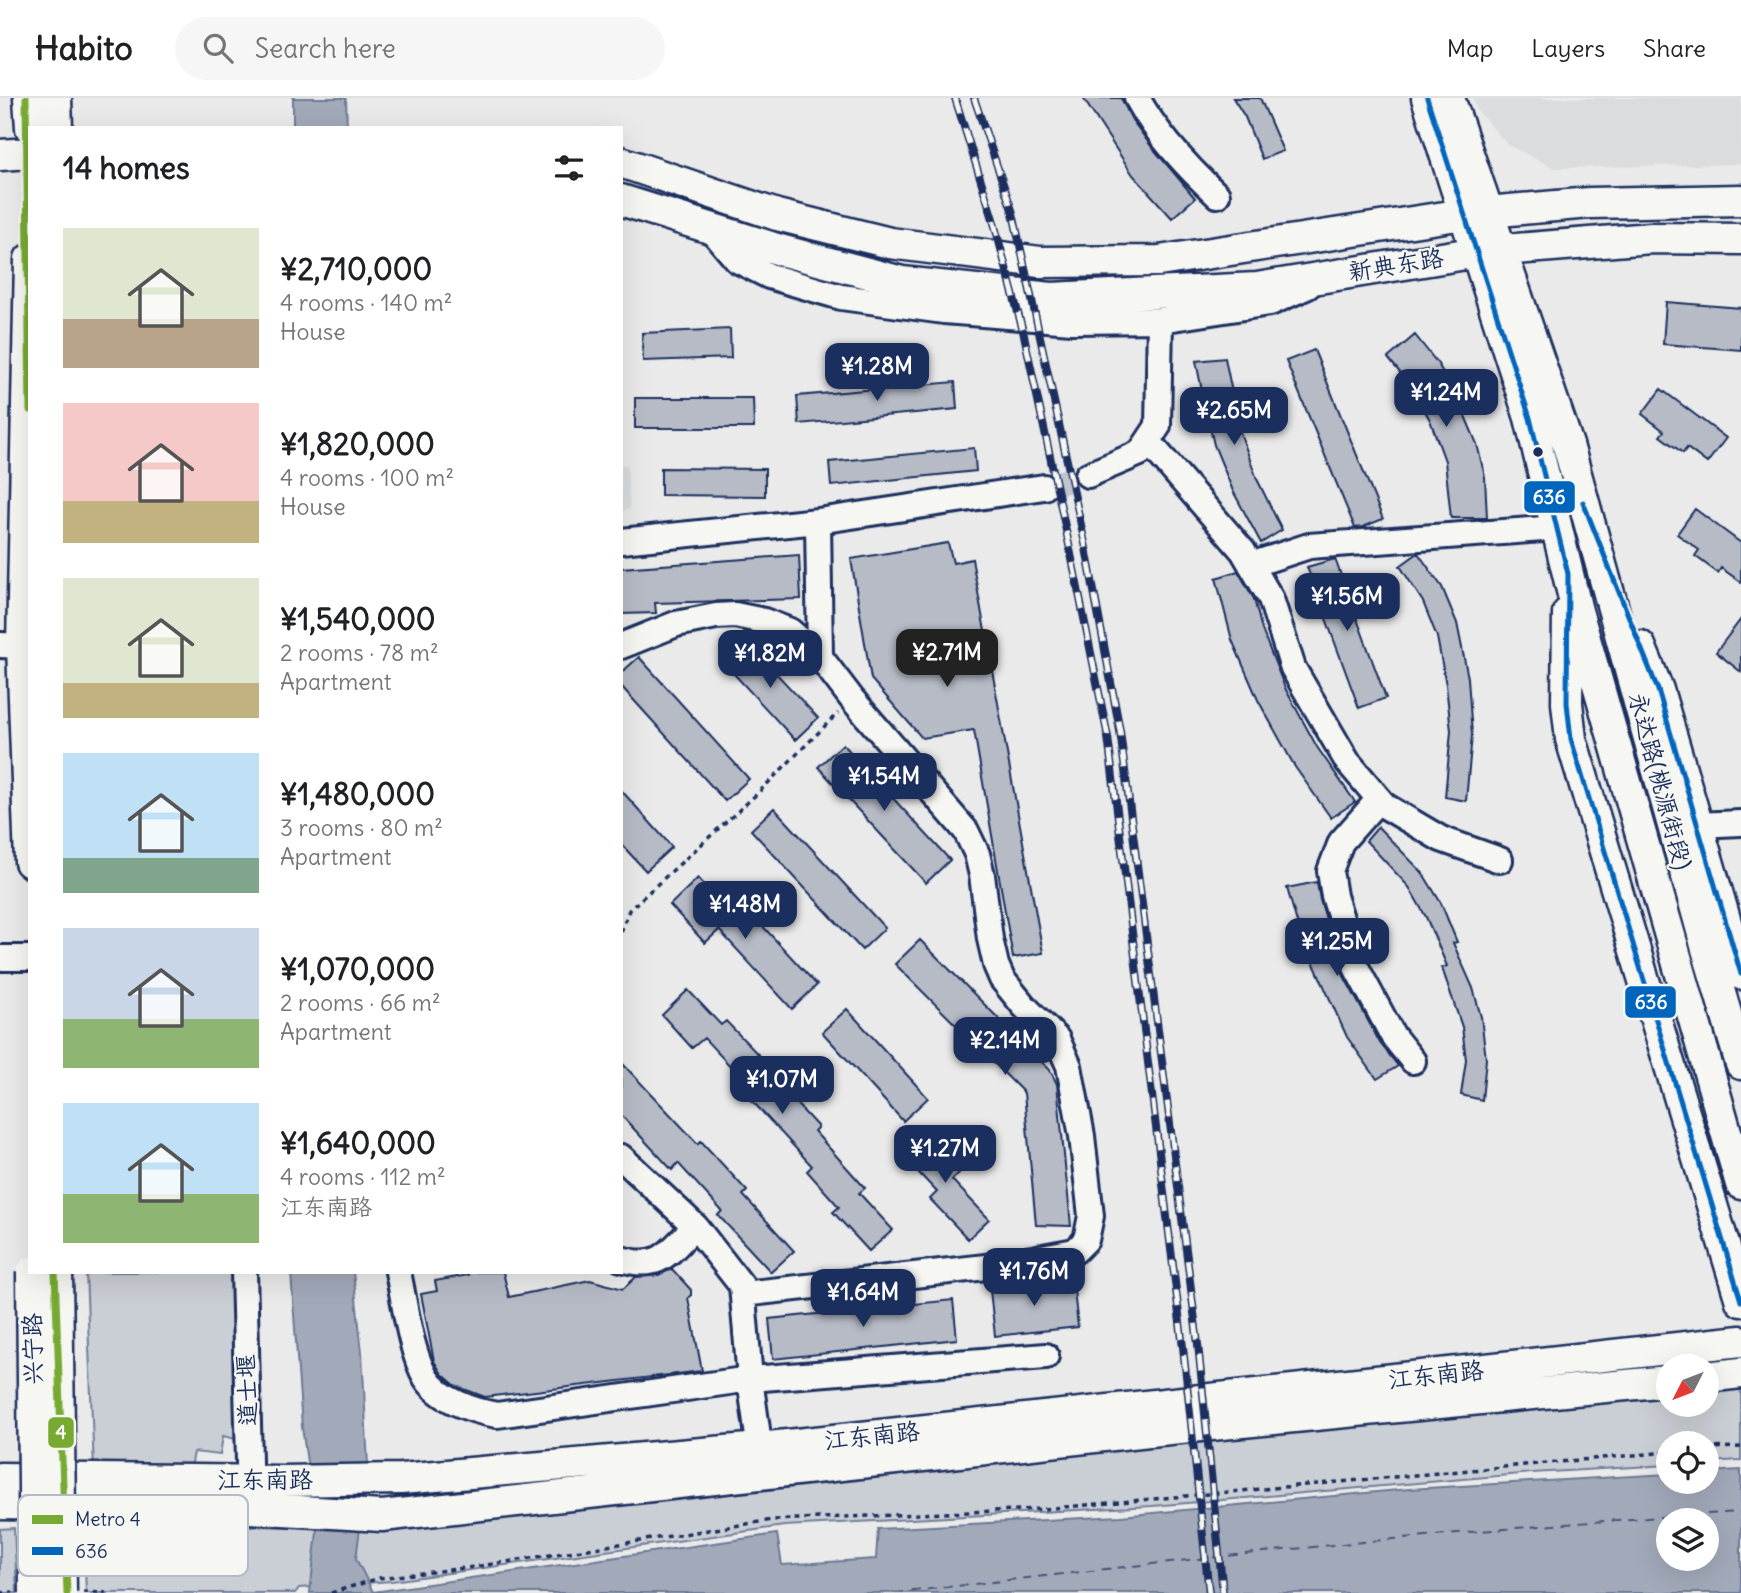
<!DOCTYPE html>
<meta charset="utf-8">
<style>
:root{--surface:#fff;--page:#f6f6f6;--text:#202124;--muted:#757577;--line:#e0e0e0;--accent:#1b2f5e}
body{margin:0;font-family:Delius,"LXGW WenKai TC",sans-serif;background:var(--page);color:var(--text);height:100vh;display:flex;flex-direction:column;font-size:26px;white-space:nowrap}
*{box-sizing:border-box;margin:0}
p{font-size:23px;color:var(--muted)}
.icon{flex:none;width:38px;height:38px;fill:none;stroke:currentColor;stroke-width:2;stroke-linecap:round;stroke-linejoin:round}
.map{position:relative;flex:1;overflow:hidden}
.panel{position:absolute;left:28px;top:28px;width:595px;height:1148px;display:flex;flex-direction:column;background:var(--surface);border-radius:0px;box-shadow:0 7px 28px #0002}
.panel>*{flex:none}
.needle{width:46px;rotate:228deg}
.fabs{position:absolute;left:1656px;top:1256px;display:grid;gap:14px}
.fabs a{display:grid;place-items:center;width:63px;height:63px;border-radius:50%;background:var(--surface);box-shadow:0 7px 28px #0002;font-size:35px}
.price{position:absolute;translate:-50% -60px;padding:0 16px;border-radius:14px;background:var(--accent);color:#fff;font-size:23px;line-height:46px;filter:drop-shadow(0 2px 4px #0008)}
.price::after{content:'';position:absolute;left:50%;top:42px;width:21px;height:16px;margin-left:-10px;background:inherit;clip-path:polygon(0 0,100% 0,50% 100%)}
.price.selected{background:#222;color:#fff}
ul{padding:0;list-style:none}
li{display:flex;align-items:center;gap:21px;height:175px;padding:0 35px}
li span{display:grid;place-items:center;flex:none;width:196px;height:140px;border-radius:0px;color:#555}
li>.icon{margin-inline-start:auto}
span .icon{width:84px;height:84px;fill:#fffc;stroke-width:1}
li b{font-size:30px}
h2{display:flex;justify-content:space-between;align-items:center;height:84px;padding:0 35px;font-size:30px}
header{display:flex;align-items:center;gap:42px;box-sizing:border-box;height:98px;padding:0 35px;background:var(--surface);border-bottom:2px solid var(--line)}
header strong{font-size:33px}
nav{display:flex;gap:38px;margin-inline-start:auto;font-size:24px}
.search{width:490px;height:63px;background:var(--page);display:flex;align-items:center;gap:18px;box-sizing:border-box;padding:0 24px;border-radius:38px;color:var(--muted);font-size:26px}
.map>svg:first-child{display:block}
.built{fill:#dadcde}
.green{fill:#caced5;stroke:#727e9a;stroke-width:2}
.water{fill:#a2aaba;stroke:#6c7995;stroke-width:2;fill-rule:evenodd}
.lines{fill:none;stroke-linecap:round;stroke-linejoin:round}
.ferry{stroke:#44547a;stroke-width:2;stroke-dasharray:9 7;stroke-linecap:butt}
.building{fill:#b6bbc6;stroke:#1b2f5e;stroke-width:2}
.minor-tunnel{stroke:#c0c5cd;stroke-width:24;stroke-dasharray:24 12;stroke-linecap:butt}
.minor-casing{stroke:#1b2f5e;stroke-width:30}
.major-casing{stroke:#1b2f5e;stroke-width:35}
.path{stroke:#1b2f5e;stroke-width:3.5;stroke-dasharray:5 5;stroke-linecap:butt}
.minor{stroke:#f6f6f2;stroke-width:24}
.major{stroke:#f6f6f2;stroke-width:30}
.rail-casing{stroke:#1b2f5e;stroke-width:8}
.rail{stroke:#f6f6f2;stroke-width:5;stroke-dasharray:16;stroke-linecap:butt}
.major-bridge-casing{stroke:#1b2f5e;stroke-width:35;stroke-linecap:butt}
.major-bridge{stroke:#f6f6f2;stroke-width:30}
.bus-1-casing{stroke:#f6f6f2;stroke-width:10}
.bus-1{stroke:#0065bd;stroke-width:5}
.metro-1-casing{stroke:#f6f6f2;stroke-width:12}
.metro-1{stroke:#76aa30;stroke-width:7}
.bus-dot{fill:#1b2f5e;stroke:#f6f6f2;stroke-width:2.5}
.labels{text-anchor:middle;stroke-width:5;stroke-linejoin:round;paint-order:stroke}
.street-label{font-size:24px;fill:#1b2f5e;stroke:#f6f6f2}
.key{fill:#f6f6f2;stroke:#b4bac6;stroke-width:2}
.key-label{font-size:19px;fill:#1b2f5e}
.line-badge{stroke:#f6f6f2;stroke-width:2.5}
.badge-label{font-size:19px;text-anchor:middle;font-weight:bold;fill:#fff}
</style>
<header>
<strong>Habito</strong>
<div class="search"><svg class="icon" aria-label="search" viewBox="0 0 24 24"><circle cx="10" cy="10" r="6"/><path d="M15 15l6 6"/></svg>Search here</div>
<nav><a>Map</a><a>Layers</a><a>Share</a></nav>
</header>
<div class="map">
<svg width="1741" height="1495" viewBox="0 0 1741 1495">
<rect width="100%" height="100%" fill="#e9eae9"/>
<filter id="ink" filterUnits="userSpaceOnUse"><feTurbulence type="fractalNoise" baseFrequency=".0143" numOctaves="2"/><feDisplacementMap in="SourceGraphic" scale="14" xChannelSelector="R" yChannelSelector="G"/><feConvolveMatrix kernelMatrix="1 2 1 2 8 2 1 2 1" color-interpolation-filters="sRGB"/></filter>
<g filter="url(#ink)">
<path class="built" d="M1473 0H1741V66L1554 70 1508 47 1478 13Z
M621 367H627L630 411 621 412Z"/>
<path class="green" d="M86 1174H242L253 1345 223 1338 220 1357 194 1354 191 1370 94 1371Z
M1741 1287V1362L1706 1364V1346H1668V1367L1532 1375 1152 1408 784 1428 392 1483 299 1490 295 1495H86L83 1424 378 1431 1668 1294V1307H1706V1290Z
M14 1430 17 1495H0V1431Z"/>
<path class="water" d="M293 0H346L347 30H293Z
M291 1174H353L362 1254 368 1367 356 1461 373 1494 777 1436 782 1467 876 1461 878 1431 1121 1418 1409 1391 1668 1376V1384H1706V1374L1741 1372V1495H310L317 1434 302 1329ZM1668 1423H1706V1461H1668Z"/>
<g class="lines">
<path class="ferry" d="M895 1495C1177 1463 1458 1430 1741 1414"/>
</g>
<path class="building" d="M1083 0H1121L1132 22 1151 48 1195 100 1172 120 1133 77Z
M1233 0H1260L1283 53 1262 61 1245 19Z
M1666 204 1741 210V252L1663 246Z
M730 231 731 260 643 263 642 235Z
M1415 237 1438 266 1457 299 1477 346 1485 379 1487 420H1451L1445 363 1430 322 1411 288 1388 260Z
M1314 252 1383 421 1363 429 1355 430 1286 263Z
M1225 260 1240 334 1257 381 1282 432 1261 445 1233 393 1214 347 1205 308 1196 263Z
M955 284 957 311 799 326 797 298Z
M1661 291 1726 340 1707 365 1687 350 1683 355 1660 338 1664 333 1642 316Z
M635 300H753L754 330H635Z
M974 350 976 373 831 388 829 364Z
M661 370 765 371V398L661 397Z
M1695 411 1741 445V484L1721 470 1718 475 1695 458 1699 452 1677 436Z
M948 445 953 465 972 461 1043 855 1013 860 974 632 922 640 871 581 851 461Z
M1418 455 1442 489 1457 525 1468 580 1472 637 1466 703 1445 699 1451 633 1446 587 1437 539 1423 504 1400 468Z
M799 457 801 501 655 505 656 515 621 516V470Z
M1335 461 1386 600 1359 610 1307 469Z
M1238 473 1254 501 1262 532 1285 590 1317 649 1355 704 1331 720 1295 669 1258 602 1232 542 1216 480Z
M1741 521V574L1716 554Z
M745 542 818 620 795 642 722 563Z
M639 559 749 681 725 703 621 588V575Z
M843 646 950 762 926 785 818 669Z
M621 692 672 749 646 773 621 746Z
M774 710 885 830 862 852 751 732Z
M1378 729 1422 774 1441 805 1457 844 1453 845 1473 890 1481 919 1486 961 1482 1002 1461 997 1466 962 1462 929 1442 870 1447 868 1426 819 1409 789 1366 743Z
M698 780 733 818 744 808 817 887 792 911 719 832 705 845 670 807Z
M1317 784 1320 802 1344 878 1380 945 1398 968 1377 981 1347 939 1300 835 1287 790Z
M920 842 1050 972 1057 986 1071 1128 1036 1127 1024 995 895 866Z
M688 892 721 927 726 923 771 970 767 974 818 1029 814 1033 865 1090 859 1095 893 1132 869 1153 833 1114 839 1109 807 1073 812 1068 743 993 749 988 704 940 692 950 662 917Z
M847 911 928 1000 903 1023 822 934Z
M621 964 698 1046 701 1043 747 1093 743 1097 794 1153 771 1174 718 1117 722 1113 678 1065 672 1072 621 1017Z
M925 1034 961 1073 952 1082 989 1121 968 1141 930 1101 937 1094 901 1056Z
M672 1171 691 1192V1198L688 1200 702 1273 485 1299 456 1288 442 1276 434 1263 421 1196 437 1193 435 1183 468 1177 467 1174H503L509 1199 590 1182 623 1191 636 1179 658 1177Z
M1073 1183 1078 1229 995 1238 990 1192Z
M953 1202 957 1241 773 1261 769 1221Z"/>
<g class="lines">
<path class="minor-tunnel" d="M1044 389 1088 377"/>
<g class="minor-casing">
<path id="minor" d="M1137 0C1157 37 1186 68 1217 97
M710 130 737 162 769 178 841 199 944 213 1072 223 1160 222 1270 205 1308 188
M1148 343 1243 453 1271 501 1293 570 1347 663 1385 708 1441 741 1500 762
M1088 377 1140 355 1158 328 1160 222
M818 423 820 559
M621 443 818 423 1044 389
M1251 467 1309 448 1557 430
M0 547 22 548
M621 548 676 526 716 518 735 517 764 523 790 533 820 559 852 601 966 733 977 756 982 777 990 841 996 867 1002 881 1024 908 1057 941 1069 968 1082 1038 1091 1118 1086 1142 1075 1153 995 1168 743 1196
M1379 701 1341 744 1330 773 1334 798 1357 871 1393 938 1413 963
M1697 727 1741 725
M0 860H30
M621 1059 695 1128 742 1188 750 1281 762 1367
M621 1161C661 1173 669 1154 695 1128
M244 1174 250 1401
M398 1174C405 1206 410 1252 426 1280 440 1302 473 1313 497 1317L750 1281 1046 1258"/>
</g>
<g class="major-casing">
<path id="major" d="M29 0 31 30
M56 0 57 30
M1427 0 1530 320 1577 513 1741 1086
M1449 0 1568 347 1707 851 1741 966
M0 57 30 55
M621 64 777 117 890 145 1040 164 1159 163 1464 116 1590 105 1741 102
M621 102 780 152 902 184 1051 200 1257 190 1478 154 1651 140 1741 141
M30 161 22 548 30 764
M1568 515 1567 605 1571 641 1741 1203
M1640 548 1658 592 1741 876
M1706 1279 1741 1275
M0 1380 282 1383 401 1381 760 1350 1741 1243
M0 1406 250 1410 382 1418 1149 1333 1668 1283"/>
</g>
<path class="path" d="M621 834 629 812 759 694 838 615
M1706 1350 1741 1349
M83 1494 106 1495
M0 1495 13 1494
M331 1495 379 1480 474 1469 772 1422 1043 1411 1668 1354"/>
<use href="#minor" class="minor"/>
<use href="#major" class="major"/>
<g class="rail-casing">
<path id="rail" d="M955 0 993 121 1024 237 1071 456 1108 639 1183 1249 1209 1495
M974 0 1013 115 1086 450 1120 633 1198 1246 1223 1495"/>
</g>
<use href="#rail" class="rail"/>
<g class="major-bridge-casing">
<path id="major-bridge" d="M32 1174 35 1495
M57 1174 61 1495"/>
</g>
<use href="#major-bridge" class="major-bridge"/>
<g class="bus-1-casing">
<path id="bus-1" d="M1427 0 1530 320 1568 476 1567 605 1571 641 1741 1203
M1583 404 1658 592 1741 876"/>
</g>
<use href="#bus-1" class="bus-1"/>
<g class="metro-1-casing">
<path id="metro-1" d="M26 0 30 312
M55 1174 67 1495"/>
</g>
<use href="#metro-1" class="metro-1"/>
</g>
</g>
<circle class="bus-dot" cx="1538" cy="354" r="6"/>
<g class="labels">
<g class="street-label">
<text transform="translate(1396 167) rotate(-9)" y="8">新典东路</text>
<text transform="translate(1660 683) rotate(75)" y="8">永达路(桃源街段)</text>
<text transform="translate(33 1251) rotate(-91)" y="8">兴宁路</text>
<text transform="translate(1436 1277) rotate(-6)" y="8">江东南路</text>
<text transform="translate(247 1292) rotate(-92)" y="8">道士堰</text>
<text transform="translate(872 1338) rotate(-6)" y="8">江东南路</text>
<text x="265" y="1390">江东南路</text>
</g>
</g>
<rect x="18" y="1397" width="230" height="81" rx="10" class="key"/>
<rect x="32" y="1417" width="31" height="9" fill="#76aa30"/>
<rect x="32" y="1449" width="31" height="8" fill="#0065bd"/>
<g class="key-label">
<text x="75" y="1428">Metro 4</text>
<text x="75" y="1460">636</text>
</g>
<g class="line-badge">
<rect x="1523" y="382" width="53" height="34" rx="7" fill="#0065bd"/>
<rect x="1624" y="887" width="53" height="34" rx="7" fill="#0065bd"/>
<rect x="47" y="1318" width="28" height="33" rx="7" fill="#76aa30"/>
</g>
<g class="badge-label">
<text x="1549" y="406">636</text>
<text x="1651" y="911">636</text>
<text x="61" y="1341">4</text>
</g>
</svg>
<div class="fabs">
<a><svg class="needle" viewBox="-14 -14 28 28"><path d="M0-13l5 13h-10z" fill="#e53935"/><path d="M0 13l5-13h-10z" fill="#757577"/></svg></a>
<a><svg class="icon" aria-label="locate" viewBox="0 0 24 24"><circle cx="12" cy="12" r="6"/><path d="M12 2v4M12 18v4M2 12h4M18 12h4"/></svg></a>
<a><svg class="icon" aria-label="layers" viewBox="0 0 24 24"><path d="M12 4l9 5-9 5-9-5zM3 14l9 5 9-5"/></svg></a>
</div>
<b class="price" style="left:877px;top:305px">¥1.28M</b>
<b class="price" style="left:1446px;top:331px">¥1.24M</b>
<b class="price" style="left:1234px;top:349px">¥2.65M</b>
<b class="price" style="left:1347px;top:535px">¥1.56M</b>
<b class="price selected" style="left:947px;top:591px">¥2.71M</b>
<b class="price" style="left:770px;top:592px">¥1.82M</b>
<b class="price" style="left:884px;top:715px">¥1.54M</b>
<b class="price" style="left:745px;top:843px">¥1.48M</b>
<b class="price" style="left:1337px;top:880px">¥1.25M</b>
<b class="price" style="left:1005px;top:979px">¥2.14M</b>
<b class="price" style="left:782px;top:1018px">¥1.07M</b>
<b class="price" style="left:945px;top:1087px">¥1.27M</b>
<b class="price" style="left:1034px;top:1210px">¥1.76M</b>
<b class="price" style="left:863px;top:1231px">¥1.64M</b>
<section class="panel">
<h2>14 homes<svg class="icon" aria-label="filters" viewBox="0 0 24 24"><path d="M4 7h16M4 17h16"/><circle cx="9" cy="7" r="2"/><circle cx="15" cy="17" r="2"/></svg></h2>
<ul>
<li><span style="background:linear-gradient(#dfe7d0 65%,#b9a48a 0)"><svg class="icon" aria-label="home" viewBox="0 0 24 24"><path d="M3 11l9-7 9 7M6 9v11h12V9"/></svg></span><div><b>¥2,710,000</b><p>4 rooms · 140 m²</p><p>House</p></div></li>
<li><span style="background:linear-gradient(#f6c9c9 70%,#c2b280 0)"><svg class="icon" aria-label="home" viewBox="0 0 24 24"><path d="M3 11l9-7 9 7M6 9v11h12V9"/></svg></span><div><b>¥1,820,000</b><p>4 rooms · 100 m²</p><p>House</p></div></li>
<li><span style="background:linear-gradient(#dfe7d0 75%,#c2b280 0)"><svg class="icon" aria-label="home" viewBox="0 0 24 24"><path d="M3 11l9-7 9 7M6 9v11h12V9"/></svg></span><div><b>¥1,540,000</b><p>2 rooms · 78 m²</p><p>Apartment</p></div></li>
<li><span style="background:linear-gradient(#bfe0f5 75%,#7fa58c 0)"><svg class="icon" aria-label="home" viewBox="0 0 24 24"><path d="M3 11l9-7 9 7M6 9v11h12V9"/></svg></span><div><b>¥1,480,000</b><p>3 rooms · 80 m²</p><p>Apartment</p></div></li>
<li><span style="background:linear-gradient(#c9d6e8 65%,#8fb573 0)"><svg class="icon" aria-label="home" viewBox="0 0 24 24"><path d="M3 11l9-7 9 7M6 9v11h12V9"/></svg></span><div><b>¥1,070,000</b><p>2 rooms · 66 m²</p><p>Apartment</p></div></li>
<li><span style="background:linear-gradient(#bfe0f5 65%,#8fb573 0)"><svg class="icon" aria-label="home" viewBox="0 0 24 24"><path d="M3 11l9-7 9 7M6 9v11h12V9"/></svg></span><div><b>¥1,640,000</b><p>4 rooms · 112 m²</p><p>江东南路</p></div></li>
</ul>
</section>
</div>
